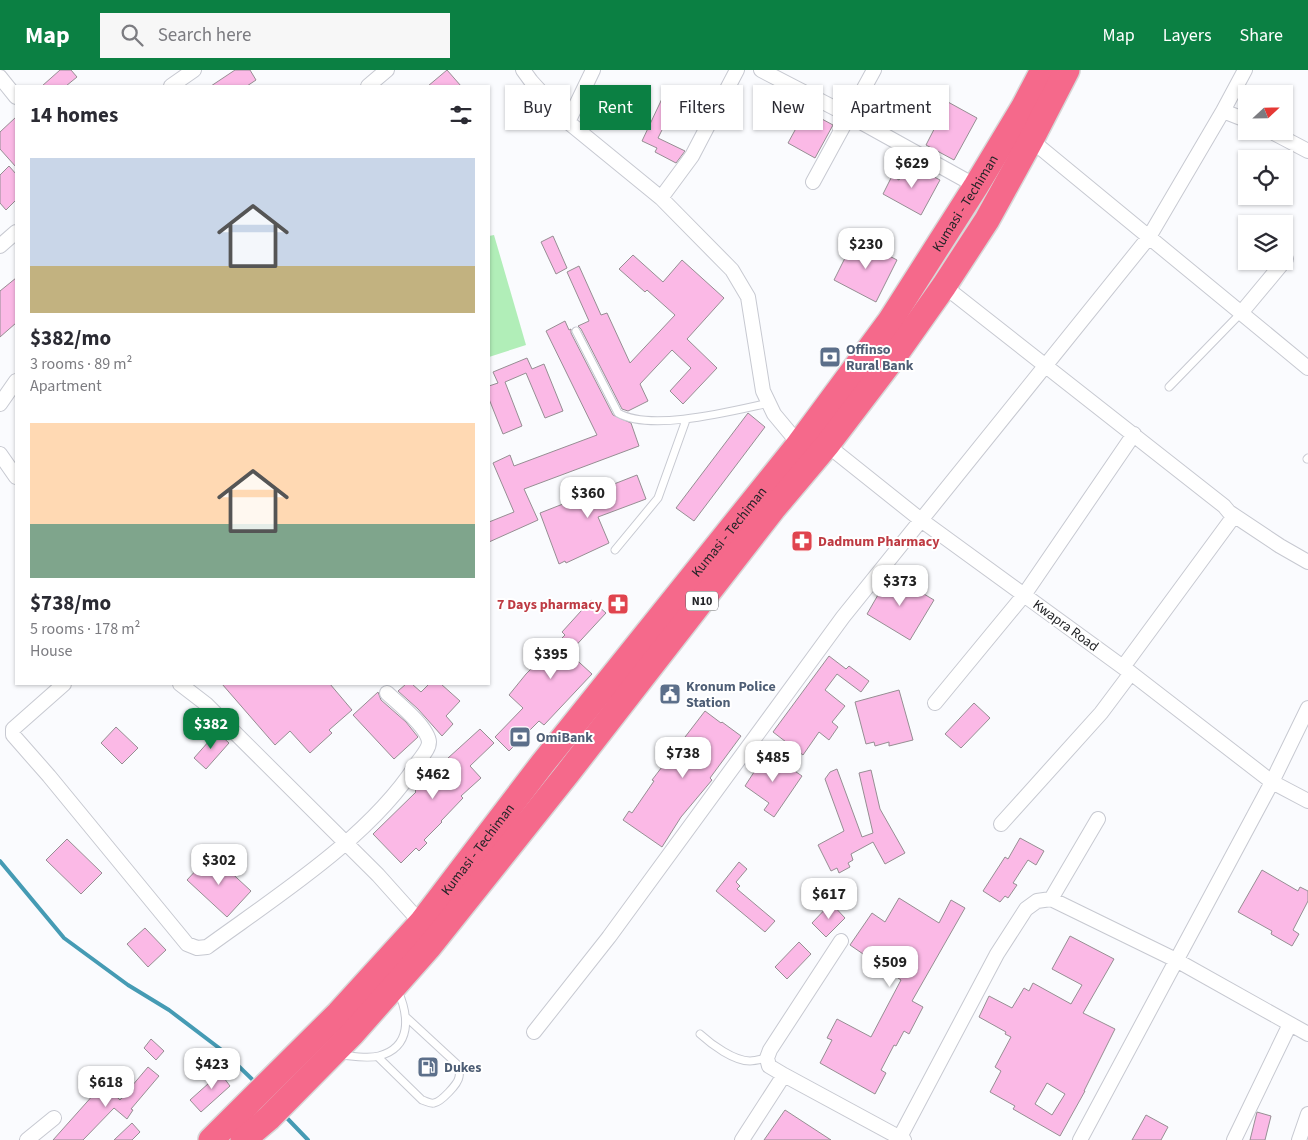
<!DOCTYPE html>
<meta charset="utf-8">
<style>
:root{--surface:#fff;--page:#f7f7f7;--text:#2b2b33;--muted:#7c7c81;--accent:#0b8043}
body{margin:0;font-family:"Source Sans 3",sans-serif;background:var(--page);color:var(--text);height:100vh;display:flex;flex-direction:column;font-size:19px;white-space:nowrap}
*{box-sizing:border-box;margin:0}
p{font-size:16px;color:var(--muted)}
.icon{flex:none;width:28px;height:28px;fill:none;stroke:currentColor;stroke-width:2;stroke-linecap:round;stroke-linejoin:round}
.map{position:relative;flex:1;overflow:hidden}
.panel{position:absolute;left:15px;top:15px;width:475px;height:600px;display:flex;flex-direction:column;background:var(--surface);border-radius:0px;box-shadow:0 1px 4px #0004}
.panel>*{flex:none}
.top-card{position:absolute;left:505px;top:15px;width:475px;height:45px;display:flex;gap:10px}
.needle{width:32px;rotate:68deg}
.fabs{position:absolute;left:1238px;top:15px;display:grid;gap:10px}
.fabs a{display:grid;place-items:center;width:55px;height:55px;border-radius:0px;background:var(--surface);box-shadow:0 1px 4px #0004;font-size:25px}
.price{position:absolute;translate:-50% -42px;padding:0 11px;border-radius:10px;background:#fff;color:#222;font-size:16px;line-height:32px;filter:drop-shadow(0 1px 2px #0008)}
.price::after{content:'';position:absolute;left:50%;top:30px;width:15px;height:11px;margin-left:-8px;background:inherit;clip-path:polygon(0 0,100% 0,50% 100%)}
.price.on{background:var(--accent);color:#fff}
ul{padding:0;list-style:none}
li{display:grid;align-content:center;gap:10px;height:265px;padding:0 15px}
li span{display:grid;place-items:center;height:155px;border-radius:0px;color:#555}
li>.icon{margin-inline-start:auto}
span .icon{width:90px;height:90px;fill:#fffc;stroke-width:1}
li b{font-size:21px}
h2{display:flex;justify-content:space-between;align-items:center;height:60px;padding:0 15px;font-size:21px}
.pill{padding:0 18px;border-radius:0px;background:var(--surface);box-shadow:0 1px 4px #0004;font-size:18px;line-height:45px}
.pill.on{background:var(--accent);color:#fff}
header{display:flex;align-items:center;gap:30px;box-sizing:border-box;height:70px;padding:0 25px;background:var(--accent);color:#fff}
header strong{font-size:24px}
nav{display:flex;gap:28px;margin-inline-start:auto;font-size:18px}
.search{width:350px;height:45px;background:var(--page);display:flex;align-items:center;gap:12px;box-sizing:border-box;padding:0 18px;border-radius:0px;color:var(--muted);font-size:19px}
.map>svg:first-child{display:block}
.green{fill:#b1eeb8}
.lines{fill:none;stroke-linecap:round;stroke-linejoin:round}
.stream{stroke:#459bb4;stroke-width:4}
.building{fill:#fbb9e6;stroke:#968e93;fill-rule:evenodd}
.lane-casing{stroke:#c7c9d1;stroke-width:9}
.street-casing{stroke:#c7c9d1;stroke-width:16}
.highway-casing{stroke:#d7d8d8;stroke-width:28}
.lane{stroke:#fff;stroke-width:7}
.street{stroke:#fff;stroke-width:14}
.highway{stroke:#f5698b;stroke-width:25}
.labels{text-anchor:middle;stroke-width:4;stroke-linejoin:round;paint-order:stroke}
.shield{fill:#fff;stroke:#656668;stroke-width:1}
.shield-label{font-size:12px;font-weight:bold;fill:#232427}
.street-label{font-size:14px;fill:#232427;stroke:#fff}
.service-label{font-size:14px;font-weight:bold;fill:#4e5e75;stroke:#fff;text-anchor:start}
.health-label{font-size:14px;font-weight:bold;fill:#be3a42;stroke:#fff;text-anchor:start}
</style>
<header>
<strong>Map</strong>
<div class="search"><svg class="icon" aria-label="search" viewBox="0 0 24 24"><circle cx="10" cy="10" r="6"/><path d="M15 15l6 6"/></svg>Search here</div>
<nav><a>Map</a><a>Layers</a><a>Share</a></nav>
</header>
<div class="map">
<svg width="1308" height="1070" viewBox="0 0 1308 1070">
<rect width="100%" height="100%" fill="#fafbfe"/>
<path class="green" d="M494 165 526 275 489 287V166Z"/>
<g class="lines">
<path class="stream" d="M0 791 64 868 128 915 169 940 223 981 256 1013
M284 1045 308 1070"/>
</g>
<path class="building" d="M60 0H71L77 7 66 16H42Z
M235 0H250L256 10 247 16H211Z
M447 0 461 16H428Z
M668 16 681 22 658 68 685 81 676 93 655 82 657 78 642 71Z
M948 32 977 48 954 90 926 75Z
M796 35 833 55 815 88 788 73 800 51 790 46Z
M16 47V97L0 79V62Z
M908 93 940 110 921 145 883 124 892 106 899 110Z
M9 96 16 104V130L6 140 0 133V105Z
M553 166 567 198 556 204 541 172Z
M855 168 897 190 876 232 834 210Z
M633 185 663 212 682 190 724 228 687 269 717 298 683 334 670 321 691 298 672 280 640 314 648 331 628 341 622 339 581 259 578 256 589 251 567 202 579 196 601 245 607 243 630 293 675 245 647 220 645 222 619 199Z
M16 208V253L0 267V221Z
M565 251 569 260 571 259V263L613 345 631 353 639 376 524 419 538 450 489 472V452L514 442 493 393 510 385 514 396 597 365 546 261Z
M527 288 532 299 544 294 563 341 545 348 526 303 505 312 522 356 503 364 489 329V316L498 313 493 302Z
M748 343 765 357 694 451 676 438Z
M637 405 646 429 598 447 609 473 566 493 565 491 559 494 540 443Z
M890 504 934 530 910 570 867 544Z
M591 530 606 543 569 583 592 604 544 655 539 651 509 681 495 667 523 638 509 625 526 604 565 565 562 562Z
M829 586 846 599 849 596 869 611 861 622 837 604 825 620 845 636 832 652 838 657 829 670 819 662 803 685 773 662Z
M222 614H330L352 640 329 660 332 663 310 683 290 661 275 675Z
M406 614H412L421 622 429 614H441L460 631 446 646 453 654 442 666 418 639 398 621Z
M899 620 913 670 889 676V672L875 676 874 672 866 674 855 632Z
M378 622 381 630 406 652 418 667 394 689 353 645Z
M974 633 990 648 961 678 945 664Z
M705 641 721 653 722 652 741 666 710 708 712 710 681 747 662 777 623 750 629 741 632 743 654 711 652 710Z
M116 657 138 678 122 694 101 673Z
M480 659 494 673 470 696 481 708 461 726 463 728 441 751 442 752 424 770 427 773 419 781 416 778 401 793 373 764 416 722 415 721 437 698Z
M217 662 229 673 206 699 194 688Z
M767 682 802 706 774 747 764 740 769 733 745 716Z
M837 699 862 767 873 763 859 703 871 700 880 739 905 783 885 794 873 772 851 784 853 790 848 793 850 797 839 803 837 798 831 801 818 775 844 761 825 709 830 702Z
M1020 768 1044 781 1036 795 1028 790 1013 813 1017 815 1008 828 1005 826 1000 832 983 821 1005 787 1008 789Z
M67 769 102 803 81 824 46 790Z
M211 784 251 821 227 847 187 810Z
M739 792 747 799 736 812 740 816 737 819 775 851 765 862 716 821Z
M1262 800 1298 821 1300 817 1308 821V831L1293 860 1299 864 1292 876 1271 864 1272 861 1238 842Z
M899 828 939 853 951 830 965 838 912 931 923 937 909 964 904 961 896 976 894 975 881 1000 886 1003 875 1024 820 993 832 970 827 968 837 949 871 967 901 910 850 875 872 843 885 852Z
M831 833 845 848 826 867 812 853Z
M145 858 166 880 148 897 127 874Z
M1070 866 1114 889 1083 943 1115 959 1084 1021H1085L1060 1066 1013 1039 1015 1036 990 1022 1001 1001 995 997 1011 967 1005 964 1006 962 979 947 989 926 1012 938 1024 918 1029 921 1033 913 1071 934 1082 915 1052 899ZM1047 1013 1065 1024 1052 1045 1035 1034Z
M799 872 811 884 787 909 775 897Z
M151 969 164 981 156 990 144 978Z
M222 996 229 1004 224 1008 230 1016 201 1042 190 1030 209 1013 206 1009Z
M148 997 159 1006 131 1039 133 1040 127 1049 114 1038 83 1070H53L103 1014 120 1030Z
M785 1040 831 1070H764Z
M1257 1042 1271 1046 1265 1070H1250Z
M1146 1045 1168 1057 1161 1070H1132Z
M132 1053 140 1062 132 1070H114Z"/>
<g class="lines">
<g class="lane-casing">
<path id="lane" d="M576 261 618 343C651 362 732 341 769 333
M1169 317 1241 243
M1307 389 1308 388
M615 480 658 428 686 350
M700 964C712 975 734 991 750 991 755 991 762 989 767 988
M340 985C352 986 367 989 379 986 412 977 409 946 398 921
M378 987 422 1030C426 1031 430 1034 434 1033 441 1032 458 1014 459 1007 460 1003 459 999 458 995L406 947"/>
</g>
<g class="street-casing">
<path id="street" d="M523 0 531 11 568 52 661 128 732 200 748 227 763 321 774 344 799 374
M761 0 848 45 976 116
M0 7 16 27
M171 16 194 0
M368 16 387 0
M1223 41 1246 50
M568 52 593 0
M1270 61 1308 81
M1031 70 1308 298
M813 112 874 0
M661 128 692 86 737 0
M0 176 16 162
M944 216 1224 436 1229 442 1280 476 1308 492
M1241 243 1286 189
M0 334 16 311
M827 375 921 450 1131 603 1272 712 1308 731
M0 384 16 407
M1123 597 1234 446
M64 614 13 659V665L49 706 187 874 197 878 207 877C277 826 372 766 418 692 422 686 429 679 429 672 428 657 398 633 387 623
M180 614 206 634 378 805 421 853
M935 633 1024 525 1134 364
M1001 754 1101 643 1131 603
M1051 829 1098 749
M841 871 770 980 767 988 769 996 784 1005 904 1070
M534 962 609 867 843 547 1149 167 1223 41 1245 0
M900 1067 997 884 1026 839 1037 831 1051 829 1176 890 1308 964
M27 1070 54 1048
M742 1070 784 1005
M1080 1070 1272 712 1308 638
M1234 1070 1290 954
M1299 1070 1308 1044"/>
</g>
<g class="highway-casing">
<g id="highway">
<path id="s1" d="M211 1070 339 943 421 853 543 693 799 374 890 251 976 116 1023 38 1043 0"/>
<path d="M243 1070 269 1048 352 964 429 877 567 704 773 439 827 375 891 291 944 216 987 150 1031 70 1067 0"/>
</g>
</g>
<use href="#lane" class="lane"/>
<use href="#street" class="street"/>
<use href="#highway" class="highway"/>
</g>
<defs>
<g id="bank-square" transform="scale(1.125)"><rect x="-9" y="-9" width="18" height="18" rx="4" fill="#5c6f8a" stroke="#fff"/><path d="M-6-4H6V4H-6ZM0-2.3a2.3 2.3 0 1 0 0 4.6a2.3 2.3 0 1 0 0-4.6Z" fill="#fff"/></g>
<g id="pharmacy-square" transform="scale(1.125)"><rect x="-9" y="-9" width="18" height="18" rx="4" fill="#e0444e" stroke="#fff"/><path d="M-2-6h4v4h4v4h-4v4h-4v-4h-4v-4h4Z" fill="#fff"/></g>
<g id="civic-square" transform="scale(1.125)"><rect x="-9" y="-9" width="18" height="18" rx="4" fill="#5c6f8a" stroke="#fff"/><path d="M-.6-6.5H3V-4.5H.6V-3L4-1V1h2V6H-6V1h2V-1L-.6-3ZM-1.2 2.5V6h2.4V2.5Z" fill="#fff"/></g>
<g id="fuel-square" transform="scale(1.125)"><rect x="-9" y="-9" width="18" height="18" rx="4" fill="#5c6f8a" stroke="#fff"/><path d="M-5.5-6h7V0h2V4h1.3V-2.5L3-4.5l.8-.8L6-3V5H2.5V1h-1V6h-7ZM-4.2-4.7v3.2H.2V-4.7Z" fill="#fff"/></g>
</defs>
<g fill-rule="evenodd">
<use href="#bank-square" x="830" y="287"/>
<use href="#pharmacy-square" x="802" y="471"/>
<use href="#pharmacy-square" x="618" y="534"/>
<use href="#civic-square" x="670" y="624"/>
<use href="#bank-square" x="520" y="667"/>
<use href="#fuel-square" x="428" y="997"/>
</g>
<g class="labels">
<rect class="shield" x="686" y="521.5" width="32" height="19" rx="4"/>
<g class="shield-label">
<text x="702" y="535">N10</text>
</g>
<g class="street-label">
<text dy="5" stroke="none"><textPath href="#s1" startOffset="1205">Kumasi - Techiman</textPath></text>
<text dy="5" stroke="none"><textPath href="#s1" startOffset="800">Kumasi - Techiman</textPath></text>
<text transform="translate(1066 555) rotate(36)" y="5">Kwapra Road</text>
<text dy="5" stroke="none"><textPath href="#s1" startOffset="395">Kumasi - Techiman</textPath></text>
</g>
<g class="service-label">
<text x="846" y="284">Offinso<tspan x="846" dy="16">Rural Bank</tspan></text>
<text x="686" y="621">Kronum Police<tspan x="686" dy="16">Station</tspan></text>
<text x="536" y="672">OmiBank</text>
<text x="444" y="1002">Dukes</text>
</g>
<g class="health-label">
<text x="818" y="476">Dadmum Pharmacy</text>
<text x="602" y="539" text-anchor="end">7 Days pharmacy</text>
</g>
</g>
</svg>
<div class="fabs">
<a><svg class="needle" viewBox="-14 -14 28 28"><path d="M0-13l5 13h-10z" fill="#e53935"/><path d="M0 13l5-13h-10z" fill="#7c7c81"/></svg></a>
<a><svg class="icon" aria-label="locate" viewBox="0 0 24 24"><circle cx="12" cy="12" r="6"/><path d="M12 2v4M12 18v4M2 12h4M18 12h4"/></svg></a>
<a><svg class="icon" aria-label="layers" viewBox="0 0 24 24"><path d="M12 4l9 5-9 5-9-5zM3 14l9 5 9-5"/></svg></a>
</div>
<b class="price" style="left:912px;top:119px">$629</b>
<b class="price" style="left:866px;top:200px">$230</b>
<b class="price" style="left:588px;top:449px">$360</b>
<b class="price" style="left:900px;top:537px">$373</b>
<b class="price" style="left:551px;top:610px">$395</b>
<b class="price on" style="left:211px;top:680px">$382</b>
<b class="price" style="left:683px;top:709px">$738</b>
<b class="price" style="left:773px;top:713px">$485</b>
<b class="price" style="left:433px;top:730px">$462</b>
<b class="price" style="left:219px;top:816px">$302</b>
<b class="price" style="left:829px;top:850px">$617</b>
<b class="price" style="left:890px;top:918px">$509</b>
<b class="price" style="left:212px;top:1020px">$423</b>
<b class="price" style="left:106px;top:1038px">$618</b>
<div class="top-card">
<a class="pill">Buy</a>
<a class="pill on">Rent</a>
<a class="pill">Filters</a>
<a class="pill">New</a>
<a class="pill">Apartment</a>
</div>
<section class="panel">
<h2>14 homes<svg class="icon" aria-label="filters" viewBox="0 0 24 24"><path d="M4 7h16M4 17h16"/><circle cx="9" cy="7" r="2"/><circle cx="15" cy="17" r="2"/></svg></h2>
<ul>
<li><span style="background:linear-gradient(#c9d6e8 70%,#c2b280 0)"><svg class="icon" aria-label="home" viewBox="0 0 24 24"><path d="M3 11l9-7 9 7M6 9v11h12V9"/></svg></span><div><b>$382/mo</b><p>3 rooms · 89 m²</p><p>Apartment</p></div></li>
<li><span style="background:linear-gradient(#ffd9b3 65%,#7fa58c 0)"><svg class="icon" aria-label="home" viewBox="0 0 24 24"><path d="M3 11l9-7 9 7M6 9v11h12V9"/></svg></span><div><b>$738/mo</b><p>5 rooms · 178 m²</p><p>House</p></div></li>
</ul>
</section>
</div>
